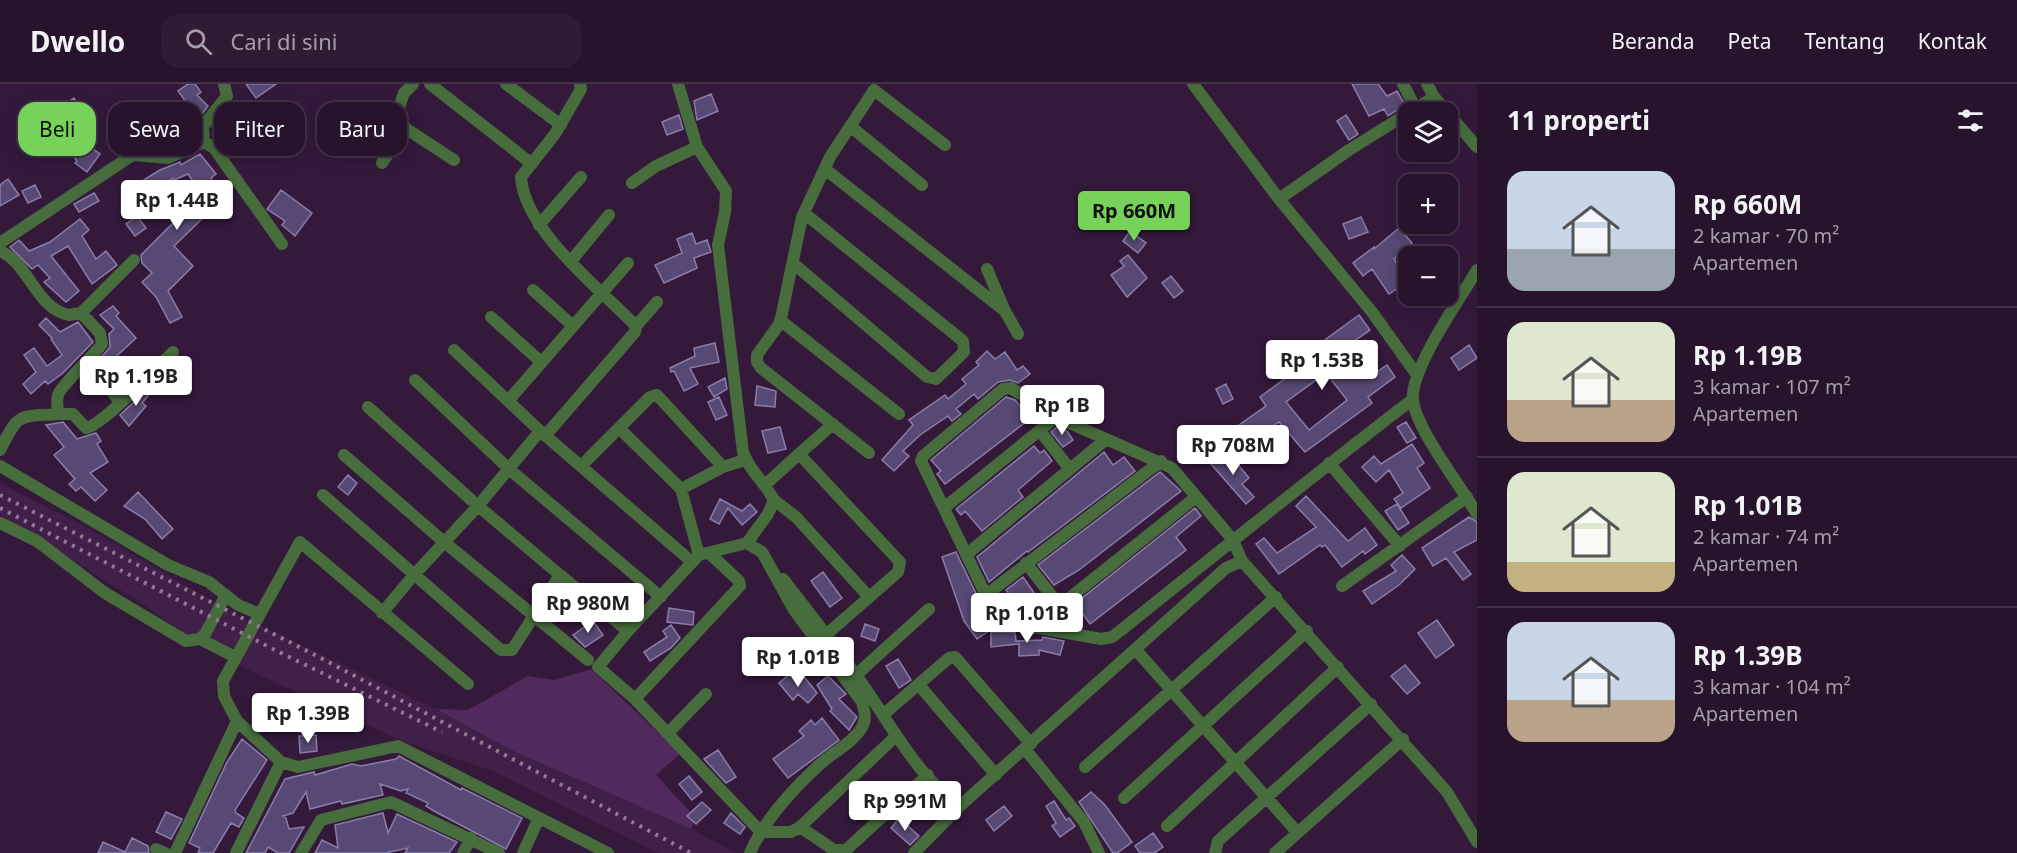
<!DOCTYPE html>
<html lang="id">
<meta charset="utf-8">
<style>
:root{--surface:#27132c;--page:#2f1c34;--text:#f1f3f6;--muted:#a49ea9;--line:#433248;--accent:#77d259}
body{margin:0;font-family:"Noto Sans",sans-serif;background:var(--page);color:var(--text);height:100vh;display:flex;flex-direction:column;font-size:22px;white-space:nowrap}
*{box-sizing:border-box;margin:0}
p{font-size:20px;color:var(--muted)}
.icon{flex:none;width:33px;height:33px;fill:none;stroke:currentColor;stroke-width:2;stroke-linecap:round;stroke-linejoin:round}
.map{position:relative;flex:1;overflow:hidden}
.side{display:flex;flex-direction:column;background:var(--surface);width:540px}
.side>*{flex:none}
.top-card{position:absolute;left:18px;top:18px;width:570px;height:54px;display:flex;gap:12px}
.controls{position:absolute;left:1398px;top:18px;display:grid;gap:12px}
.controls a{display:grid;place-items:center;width:60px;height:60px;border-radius:12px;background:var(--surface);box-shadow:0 3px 15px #0003,0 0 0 2px var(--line);font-size:30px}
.price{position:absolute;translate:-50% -51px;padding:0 14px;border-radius:6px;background:#fff;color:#222;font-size:20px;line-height:39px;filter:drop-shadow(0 2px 3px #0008)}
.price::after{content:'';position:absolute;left:50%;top:36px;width:18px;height:14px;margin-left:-9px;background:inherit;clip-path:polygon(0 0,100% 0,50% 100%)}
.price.on{background:var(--accent);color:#111}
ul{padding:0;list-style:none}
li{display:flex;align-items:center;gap:18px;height:150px;padding:0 30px}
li+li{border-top:2px solid var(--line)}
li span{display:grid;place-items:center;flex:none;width:168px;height:120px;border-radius:18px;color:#555}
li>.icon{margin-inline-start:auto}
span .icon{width:72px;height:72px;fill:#fffc;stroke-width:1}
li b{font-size:26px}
h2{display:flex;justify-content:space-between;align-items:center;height:72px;padding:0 30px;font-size:26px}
.pill{padding:0 21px;border-radius:18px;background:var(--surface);box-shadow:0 3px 15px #0003,0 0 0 2px var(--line);font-size:21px;line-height:54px}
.pill.on{background:var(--accent);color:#111}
header{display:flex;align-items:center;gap:36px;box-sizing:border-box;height:84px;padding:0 30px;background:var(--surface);border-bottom:2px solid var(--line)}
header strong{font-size:28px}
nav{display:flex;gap:33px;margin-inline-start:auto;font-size:21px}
.search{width:420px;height:54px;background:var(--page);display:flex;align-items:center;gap:15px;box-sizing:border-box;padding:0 21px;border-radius:18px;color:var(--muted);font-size:22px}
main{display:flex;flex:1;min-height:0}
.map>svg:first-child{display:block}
.built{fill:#402048}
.green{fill:#51295c}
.building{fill:#574973;stroke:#8b7daa;stroke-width:1.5;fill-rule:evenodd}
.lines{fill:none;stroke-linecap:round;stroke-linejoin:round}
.minor{stroke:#466d3b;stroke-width:12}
.rail{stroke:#907a96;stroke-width:4;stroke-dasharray:3 6;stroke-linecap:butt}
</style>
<header>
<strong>Dwello</strong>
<div class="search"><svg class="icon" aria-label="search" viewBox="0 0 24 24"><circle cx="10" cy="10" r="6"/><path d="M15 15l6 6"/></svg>Cari di sini</div>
<nav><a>Beranda</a><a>Peta</a><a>Tentang</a><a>Kontak</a></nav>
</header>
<main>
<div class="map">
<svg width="1477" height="769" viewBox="0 0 1477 769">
<rect width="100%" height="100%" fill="#34193b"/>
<path class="built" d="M0 399 82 441 232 528 436 625 511 666 691 745 736 769H658L491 686 398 655 263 593 190 555 143 520 67 473 0 437Z"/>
<path class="green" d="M591 585 680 670 656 691 696 734 691 745 511 666 436 625 468 626 528 592 555 596Z"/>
<path class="building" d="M188 0H195L201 8 197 11 208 22 197 37 194 45 184 35 192 26 178 7Z
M246 0H276L256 14Z
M1352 0H1378L1387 12 1397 7 1405 21 1388 32 1384 25 1369 32Z
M711 10 718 27 697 36 694 17Z
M74 14 85 31 70 41 81 56 100 70 87 88 75 79 77 77 57 50 48 55 41 40 61 31 57 25Z
M227 26 238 35 224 53 212 43Z
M679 31 683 45 667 51 662 38Z
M1346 31 1358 50 1349 56 1337 37Z
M152 45 163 56 154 65 150 64 141 56Z
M200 70 216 90 211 94 223 119 199 131 202 135 174 162 193 182 168 207 182 233 170 239 156 213 142 198 152 189 142 179 141 171 200 112 199 106 188 90 174 96 173 94 149 109 142 97 160 86 180 78 181 81Z
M8 95 19 111 0 122V101Z
M35 101 41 113 28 119 22 107Z
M281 106 312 129 295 152 282 141 285 137 267 125Z
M94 109 99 117 79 128 74 120Z
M137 132 146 144 135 152 126 140Z
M1361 133 1368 148 1349 155 1343 140Z
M80 135 89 146 82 152 96 175 106 167 117 181 92 200 68 162 51 172 79 207 66 218 44 198 50 194 38 181 32 185 10 163 19 156 29 167 50 158Z
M1399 144 1412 159 1394 175 1408 197 1389 210 1372 185 1363 192 1353 179 1374 163V165Z
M1130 147 1146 159 1138 169 1123 157Z
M692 149 696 160 707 156 711 168 694 174 697 184 664 199 655 181 682 169 677 155Z
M1128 171 1147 194 1127 213 1111 191 1124 182 1120 177Z
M1171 192 1183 207 1174 214 1162 199Z
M113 222 119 229 116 232 136 254 104 284 98 277 110 263 109 250 114 245 100 231Z
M1359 231 1370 246 1353 258 1375 289 1387 281 1395 293 1368 313 1372 319 1305 368 1279 338 1251 357 1239 341 1266 322 1260 313 1322 267 1318 261ZM1326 289 1347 316 1309 346 1286 318Z
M46 234 60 248 78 238 93 258 63 289 48 300 45 297 31 310 23 300 36 288 24 271 34 264 47 282 62 271 51 255 52 254 39 241Z
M715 259 719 278 690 284 698 300 684 307 674 287 671 288 670 284 695 272 694 264Z
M1469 261 1477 274 1459 286 1451 274Z
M987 267 995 275 1005 268 1017 286 1023 282 1030 290 1018 299 1010 296 998 298 978 315 974 310 956 325 961 330 952 337 948 332 920 351 903 367 909 372 894 387 882 376 913 341 909 336 945 311 948 315 966 300 962 295 979 281 976 278Z
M725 294 727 305 714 313 708 303Z
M1226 300 1233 315 1223 320 1216 305Z
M152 301 155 304 142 319 146 322 129 342 120 331Z
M757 302 776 307 775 323 755 321Z
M719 313 727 331 716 336 708 318Z
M1006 313 1015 316 1031 334 945 400 937 390 941 387 931 376Z
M63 338 77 355 96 349 101 357 97 360 108 378 90 389 107 406 95 417 81 403 76 407 69 400 75 395 54 371 64 363 46 341Z
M1406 338 1416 354 1407 359 1397 343Z
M780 343 786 365 768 369 762 347Z
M1057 343 1067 347 1073 356 1063 363 1051 348Z
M1412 360 1424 379 1417 384 1430 404 1401 424 1394 415 1403 409 1389 386 1376 398 1362 383 1374 372 1381 380Z
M1034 362 1040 369 1044 366 1052 377 1018 406 1023 413 982 447 965 427 961 431 956 425Z
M1227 367 1249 394 1242 400 1254 413 1246 420 1211 380Z
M1104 368 1113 381 1124 373 1135 387 1028 468 1027 467 989 498 977 473Z
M1160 388 1181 407 1079 486 1054 501 1038 481Z
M348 391 357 399 348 411 338 403Z
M138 408 173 445 162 455 145 435 124 422Z
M1306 412 1348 457 1365 444 1377 461 1365 470 1363 467 1342 483 1325 461 1322 463 1320 461 1279 490 1256 460 1264 454 1277 469 1316 443 1296 422Z
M720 415 742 427 750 420 757 428 742 441 728 424 719 440 710 435Z
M1397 420 1409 439 1398 446 1385 427Z
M1195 424 1201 432 1176 453 1186 466 1090 540 1080 526 1070 533 1066 527Z
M1469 433 1477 438V456L1454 468 1471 490 1463 496 1446 474 1433 482 1422 464Z
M956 468 983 524 976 526 990 546 977 555 964 537 942 473Z
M1402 471 1415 485 1399 501 1372 520 1363 507 1396 487 1391 481Z
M823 488 842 514 830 523 811 497Z
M1023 493 1037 513 1019 525 1006 506Z
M604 502 636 504V516L603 514Z
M669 524 694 528 693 541 667 538Z
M1437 536 1454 561 1436 574 1418 549Z
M593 537 603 551 585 563 573 551Z
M865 540 879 545 875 557 861 552Z
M671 541 680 554 671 564 650 577 644 568 667 553 663 547Z
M991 548H1015L1016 557 1042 556 1043 553 1064 557 1060 571 1039 566V571L1019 572V560L991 563Z
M898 575 911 596 899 604 886 582Z
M1405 581 1420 599 1407 610 1391 592Z
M791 589 796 595 802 590 817 609 808 619 798 610 793 616 779 599Z
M828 592 846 610 839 615 857 633 849 646 830 627 832 625 817 601Z
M822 634 839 656 788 694 773 675 804 652 799 647 811 636 815 641Z
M316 651 317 667 300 669 299 652Z
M242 655 267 676 235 726 236 729 244 734 239 743 231 739 213 769H198L200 764 189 759 227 678Z
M718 666 736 693 726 699 704 675Z
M399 672 461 706 462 704 522 734 506 765 434 727 426 722 428 719 406 709 408 705 401 707 380 700 383 711 342 720 341 717 310 725 306 708 293 729 283 732 286 734 289 745 304 743 289 769H278L268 763 265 769H246L285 695 314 688 315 691 352 680 361 682 396 675Z
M689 692 702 708 692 716 679 700Z
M1091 708 1105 721 1132 758 1117 769H1113L1079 718Z
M913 717H933V732L913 733Z
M1054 717 1066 736 1069 734 1075 742 1060 753 1052 742 1056 739 1046 722Z
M702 718 711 726 696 740 687 732Z
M1004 722 1012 732 994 747 986 736Z
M166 728 182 735 171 755 156 748Z
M383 729 388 749 397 730 457 758 449 769H405L408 764 385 769H315L322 756 338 764 335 741Z
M731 729 745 743 740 750 724 739Z
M899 734 919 752 910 761 891 744Z
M1153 749 1163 763 1154 769H1140L1135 762Z
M132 754 148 762 149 769H98L103 758 125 768Z"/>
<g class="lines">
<path class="minor" d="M430 0 532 80
M506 0 561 41
M678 0 697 63 726 107 725 128 718 161 743 368C748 385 766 400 774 416L768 430 747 459 762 468 794 526 862 618C865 628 867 636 861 645 851 660 832 669 819 681 793 705 764 736 750 769
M1193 0 1279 115 1372 228 1417 291
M1403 0 1415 23
M1427 0 1434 13 1477 63
M850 42 922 101
M405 44 454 76
M204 58 203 42 227 12 224 0
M382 79 405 44 398 26 404 9 413 0
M825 85 1005 227 987 185
M632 99 656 82 697 63
M1279 115 1349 66 1434 13
M539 141 581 93
M0 159 128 74 134 71 168 74 204 58 214 64 282 160
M0 167C29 179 36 225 69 231L81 229 134 176
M571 177 609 131
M794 180 927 293 936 295 964 268 963 257 804 129
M1477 186C1460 215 1409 286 1413 317 1418 348 1460 401 1477 430
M533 206 573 242
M1005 227 1018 250
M81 229 100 249 102 260C94 271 60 303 58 311 56 317 58 324 58 330H73L86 344C103 341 156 284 173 268
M491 233 541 278
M780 236 899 330
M636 242 657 218
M454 266 540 347 692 478
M89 278 120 318
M415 296 509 385 661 513
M508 317 628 179
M368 323 478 422 560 491
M619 344 681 405 699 471
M1040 347 1069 384
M545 352 635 248 636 242C600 205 524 146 521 93L555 50 581 5 580 0
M0 366C19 328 18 333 58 330
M869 369 761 284 757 278V271L780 239 802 133 830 73 874 6 945 61
M799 370 833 340
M344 371 444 458 588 576
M1329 379 1400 462
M0 382 168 481 209 498 238 521 260 530 223 597 224 612 237 637 281 678 298 683 398 662 608 769
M581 382 650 313 657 311 723 383
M766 400 799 370 900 478 898 488 827 550
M681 405 723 383 745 376
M323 411 501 566H512L560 491 628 547
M774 416 796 433 869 513
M944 424 1056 333
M0 439 37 457 105 509 186 557 200 555 205 550 226 511
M747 459 699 471 628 547 598 583 635 615 761 748H791L800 743 896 652
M967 470 1104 357
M1242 477 1233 456 1172 384 1056 333 1011 304 1003 305 923 372 921 377 996 532 1005 538 1101 555 1112 553 1120 547C1217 469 1314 391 1413 315
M1026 479 1059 521
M783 495C810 530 838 565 863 601 887 635 924 703 961 721
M1342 502 1467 413
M986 511 1161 377
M382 529 413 492 478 422 540 347
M260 530 300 458 468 600
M1032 544 1196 413
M200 555 235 573
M1136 566 1297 748
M856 591 929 525
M919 601 996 691
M635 615 740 502 739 497 709 469
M884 630 949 574 955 573 1031 660
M668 649 706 610
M1025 665 1084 738 1099 769
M1085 683 1276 513
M1124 714 1307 547
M1167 742 1338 583
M800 743 834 766H846L928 691
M156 765 165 769
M175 769 237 637
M236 769 281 678
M301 769 321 736 391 718 499 769
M463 769 471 754
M523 769 539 734
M914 769 961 721 1226 484 1242 477 1447 708 1477 758
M1215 769 1218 757 1371 620
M1275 769 1403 655"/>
<path class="rail" d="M0 411 317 572 691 769
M0 424 271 564 442 648"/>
</g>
</svg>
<div class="controls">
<a><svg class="icon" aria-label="layers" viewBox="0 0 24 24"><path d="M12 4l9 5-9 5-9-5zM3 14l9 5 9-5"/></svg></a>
<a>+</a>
<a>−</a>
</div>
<b class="price" style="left:177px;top:147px">Rp 1.44B</b>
<b class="price on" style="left:1134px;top:158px">Rp 660M</b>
<b class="price" style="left:1322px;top:307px">Rp 1.53B</b>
<b class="price" style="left:136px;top:323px">Rp 1.19B</b>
<b class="price" style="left:1062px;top:352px">Rp 1B</b>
<b class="price" style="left:1233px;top:392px">Rp 708M</b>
<b class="price" style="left:588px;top:550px">Rp 980M</b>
<b class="price" style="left:1027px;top:560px">Rp 1.01B</b>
<b class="price" style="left:798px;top:604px">Rp 1.01B</b>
<b class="price" style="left:308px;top:660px">Rp 1.39B</b>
<b class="price" style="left:905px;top:748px">Rp 991M</b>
<div class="top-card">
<a class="pill on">Beli</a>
<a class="pill">Sewa</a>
<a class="pill">Filter</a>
<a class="pill">Baru</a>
</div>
</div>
<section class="side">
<h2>11 properti<svg class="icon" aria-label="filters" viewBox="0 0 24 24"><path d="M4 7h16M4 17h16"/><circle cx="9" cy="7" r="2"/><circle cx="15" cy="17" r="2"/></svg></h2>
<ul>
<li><span style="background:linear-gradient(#c9d6e8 65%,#9aa5b1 0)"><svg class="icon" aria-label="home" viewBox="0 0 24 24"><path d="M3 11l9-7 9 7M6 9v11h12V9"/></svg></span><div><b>Rp 660M</b><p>2 kamar · 70 m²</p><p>Apartemen</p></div></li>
<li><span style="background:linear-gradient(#dfe7d0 65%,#b9a48a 0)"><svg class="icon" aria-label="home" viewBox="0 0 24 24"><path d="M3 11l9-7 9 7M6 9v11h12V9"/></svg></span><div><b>Rp 1.19B</b><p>3 kamar · 107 m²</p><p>Apartemen</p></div></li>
<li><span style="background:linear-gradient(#dfe7d0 75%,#c2b280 0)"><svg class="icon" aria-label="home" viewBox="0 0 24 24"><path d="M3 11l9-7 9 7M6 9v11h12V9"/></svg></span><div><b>Rp 1.01B</b><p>2 kamar · 74 m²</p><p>Apartemen</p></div></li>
<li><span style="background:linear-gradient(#c9d6e8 65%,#b9a48a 0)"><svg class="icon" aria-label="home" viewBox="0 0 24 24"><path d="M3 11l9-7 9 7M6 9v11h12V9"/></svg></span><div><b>Rp 1.39B</b><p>3 kamar · 104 m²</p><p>Apartemen</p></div></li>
</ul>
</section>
</main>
